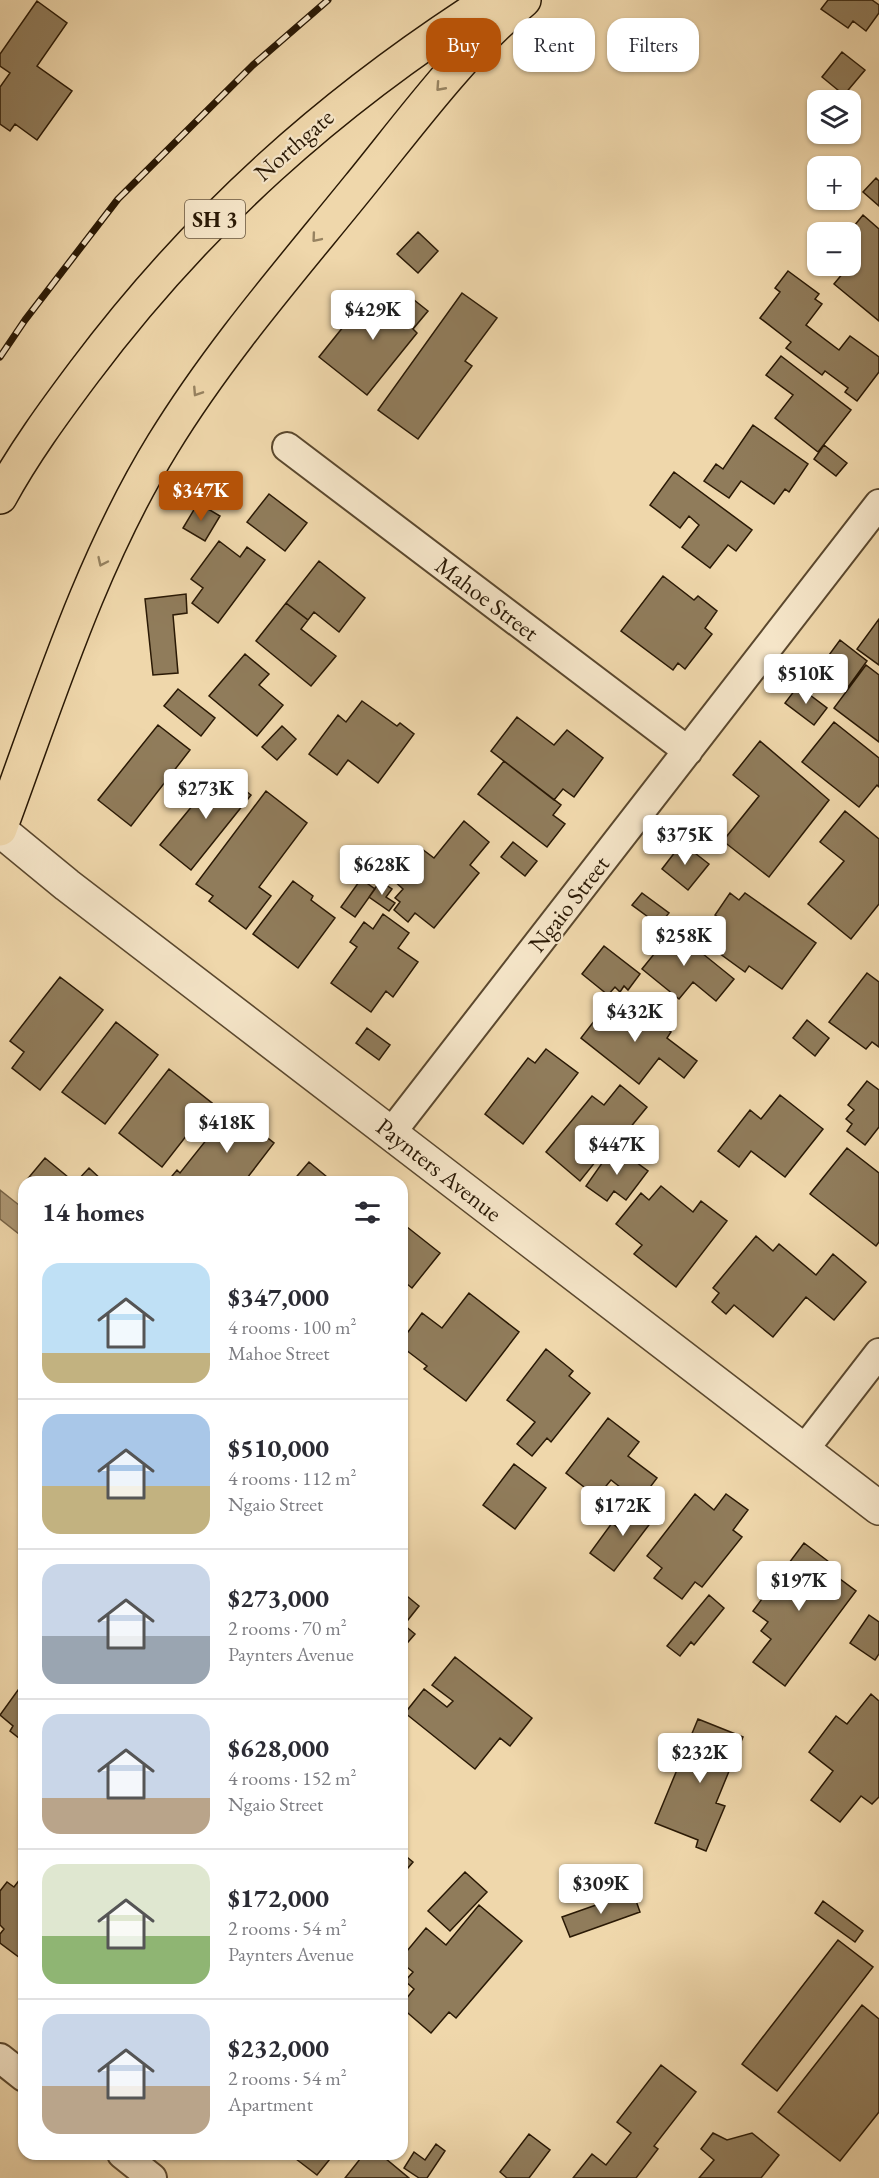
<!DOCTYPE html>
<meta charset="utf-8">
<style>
:root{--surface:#fff;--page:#f2f2f3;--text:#2b2b33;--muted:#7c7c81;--line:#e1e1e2;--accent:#b45309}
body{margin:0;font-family:"EB Garamond",serif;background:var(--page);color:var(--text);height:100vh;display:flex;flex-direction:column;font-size:22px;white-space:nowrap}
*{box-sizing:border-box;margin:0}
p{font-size:20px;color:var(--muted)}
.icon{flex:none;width:33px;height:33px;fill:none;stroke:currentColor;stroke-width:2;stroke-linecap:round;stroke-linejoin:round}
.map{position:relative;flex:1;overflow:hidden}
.panel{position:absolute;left:18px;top:1176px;width:390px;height:984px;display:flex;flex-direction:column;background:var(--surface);border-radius:18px;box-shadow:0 2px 4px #0004}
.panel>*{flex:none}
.hud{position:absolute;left:426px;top:18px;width:363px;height:54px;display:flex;gap:12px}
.tools{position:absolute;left:807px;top:90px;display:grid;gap:12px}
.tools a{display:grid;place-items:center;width:54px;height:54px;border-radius:12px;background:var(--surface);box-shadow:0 2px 4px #0004;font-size:30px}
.price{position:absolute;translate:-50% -51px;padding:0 14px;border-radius:6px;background:#fff;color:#222;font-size:20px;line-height:39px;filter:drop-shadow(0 2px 3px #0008)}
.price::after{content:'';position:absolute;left:50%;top:36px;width:18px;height:14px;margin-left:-9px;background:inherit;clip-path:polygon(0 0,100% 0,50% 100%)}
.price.selected{background:var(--accent);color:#fff}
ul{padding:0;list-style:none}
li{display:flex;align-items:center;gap:18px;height:150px;padding:0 24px}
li+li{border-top:2px solid var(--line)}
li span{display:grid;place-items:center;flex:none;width:168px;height:120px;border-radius:18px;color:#555}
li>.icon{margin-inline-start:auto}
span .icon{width:72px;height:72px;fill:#fffc;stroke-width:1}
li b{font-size:26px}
h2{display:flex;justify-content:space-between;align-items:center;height:72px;padding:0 24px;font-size:26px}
.tag{padding:0 21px;border-radius:18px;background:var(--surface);box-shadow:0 2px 4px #0004;font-size:21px;line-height:54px}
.tag.selected{background:var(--accent);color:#fff}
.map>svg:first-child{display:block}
.water{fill:#ac9673;stroke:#786447;stroke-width:1.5}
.building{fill:#907c5b;stroke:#2a1905;stroke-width:1.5}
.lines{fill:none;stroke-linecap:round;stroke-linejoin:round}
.minor-casing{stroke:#5b482e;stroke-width:32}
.tertiary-casing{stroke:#5b482e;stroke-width:36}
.trunk-casing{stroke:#2a1905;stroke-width:36}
.minor{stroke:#f5e5c8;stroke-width:28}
.tertiary{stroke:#f5e5c8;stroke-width:33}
.trunk{stroke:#efd7ab;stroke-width:33}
.rail-casing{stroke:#2a1905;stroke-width:7}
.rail{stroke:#f5e5c8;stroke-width:4.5;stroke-dasharray:14;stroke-linecap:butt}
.oneway{stroke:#968260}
.labels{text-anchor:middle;stroke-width:4.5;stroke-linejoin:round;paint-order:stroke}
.shield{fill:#f5e5c8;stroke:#675640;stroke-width:1.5}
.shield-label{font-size:22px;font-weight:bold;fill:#2a1905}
.street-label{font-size:24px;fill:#2a1905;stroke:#f5e5c8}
</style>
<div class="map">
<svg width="879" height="2178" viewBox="0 0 879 2178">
<rect width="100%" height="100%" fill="#efd7ab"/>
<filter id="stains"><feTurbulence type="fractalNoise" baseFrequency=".00333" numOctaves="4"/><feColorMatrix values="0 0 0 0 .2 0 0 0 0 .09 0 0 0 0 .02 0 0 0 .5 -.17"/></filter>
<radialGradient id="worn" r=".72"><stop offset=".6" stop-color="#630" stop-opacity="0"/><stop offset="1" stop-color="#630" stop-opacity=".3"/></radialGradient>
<path class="water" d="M0 1190 24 1209V1238L0 1219Z"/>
<path class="building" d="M828 0H872L879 5V13L866 31 853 21 848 28 821 9Z
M37 1 67 23 37 66 72 91 37 140 15 124 10 131 0 124V87L10 73 0 66V54Z
M842 52 865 70 844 95 822 77Z
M876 178 879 181V206L863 192Z
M863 215 879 229V321L834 284 858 255 850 250 849 232Z
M418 232 438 251 418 273 397 254Z
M788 271 819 294 815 299 822 304 806 325 839 350 850 336 879 357V372L857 401 845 392 848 388 825 371 822 375 786 348 791 342 760 318 780 292 775 288Z
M404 292 428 311 413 329 417 333 367 395 319 357 368 296 388 312Z
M462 293 497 318 465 361 472 366 418 439 378 410Z
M781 356 851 410 818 452 775 418 793 395 766 375Z
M753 425 808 464 789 492 785 489 774 504 741 481 729 498 704 481 716 464 723 469Z
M824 445 847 463 836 476 814 459Z
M674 472 752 530 736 551 728 545 710 568 682 547 699 525 689 516 680 528 650 505Z
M269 494 307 523 285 551 247 522Z
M198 503 220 516 205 541 183 528Z
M219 541 240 557 247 547 265 560 218 623 192 603 203 588 191 579Z
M319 561 365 598 339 632 314 612 308 620 286 603Z
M663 576 694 600 698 596 717 611 705 628 712 634 685 669 678 663 673 670 621 631Z
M186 594 187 613 173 615 178 673 153 675 145 599Z
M286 603 308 620 301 629 336 656 311 686 256 641Z
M879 619V665L857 649Z
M840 640 867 661 846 690 818 670Z
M245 654 269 674 259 685 283 705 257 736 209 696Z
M866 665 879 675V742L834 708Z
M798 686 827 708 814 725 785 703Z
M178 689 215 718 201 736 164 706Z
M362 701 397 726 400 723 414 734 378 783 348 760 337 775 309 754 338 715 346 722Z
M517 717 554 745 567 730 603 758 574 797 563 789 554 800 491 751Z
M834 722 879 758V787L877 785 859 807 802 762Z
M158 725 190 750 131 826 98 800Z
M282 726 296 739 277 760 262 747Z
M760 741 829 800 769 877 723 841 759 796 733 775Z
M504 761 561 805 553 815 565 824 547 847 478 794Z
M221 771 251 795 191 870 160 845Z
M266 791 307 823 259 887 271 896 246 929 209 901 213 896 196 884Z
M845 811 879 839V904L851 939 808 904 844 861 820 842Z
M464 821 489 842 470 865 479 873 434 928 415 913 408 922 394 910 400 902 395 898 403 889 392 879 418 846 434 858Z
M513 842 537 861 525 876 501 857Z
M682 843 709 864 688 890 662 869Z
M361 879 375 889 355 917 341 907Z
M293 881 313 896 311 900 335 918 298 968 253 934Z
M380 881 392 889 386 897 395 903 389 911 369 897Z
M642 893 669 913 659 925 632 905Z
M730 893 739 900 745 893 816 943 782 989 749 966 745 972 708 945 725 922 715 915Z
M383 914 409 933 398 948 418 962 393 997 386 991 371 1012 331 983 357 947 350 942 364 922 373 929Z
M666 924 734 979 716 1001 693 982 679 999 642 969 659 948 651 942Z
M604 946 640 974 628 990 624 986 620 992 615 987 608 995 582 974Z
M867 973 879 982V1047L872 1042 866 1049 829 1022Z
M60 977 103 1010 40 1090 12 1068 24 1052 10 1041Z
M612 998 649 1028 656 1020 671 1032 667 1038 697 1061 684 1078 659 1058 639 1084 581 1038Z
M807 1020 829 1038 815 1056 793 1038Z
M116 1022 158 1055 105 1124 62 1092Z
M367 1028 390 1045 379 1060 356 1043Z
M546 1049 578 1073 523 1144 485 1114 528 1058 535 1063Z
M169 1069 212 1103 162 1167 119 1133Z
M867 1081 879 1090V1127L865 1145 847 1131 852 1124 846 1119 854 1110 848 1105Z
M620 1085 647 1107 616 1145 612 1141 580 1181 546 1152 592 1096 604 1105Z
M780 1095 823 1129 785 1177 751 1151 739 1167 718 1151 750 1110 761 1119Z
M231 1109 274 1143 244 1182H167L177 1170 180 1173Z
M614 1146 648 1171 626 1200 614 1191 607 1201 586 1186Z
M847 1148 879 1173V1242L876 1246 810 1194Z
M45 1158 74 1182H25Z
M309 1162 333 1182H292Z
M89 1168 104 1182H76Z
M661 1186 693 1212 701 1201 727 1221 676 1287 634 1254 642 1245 616 1224 641 1193 649 1200Z
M402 1223 440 1253 412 1288 402 1280Z
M756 1236 773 1251 779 1244 816 1275 833 1254 866 1282 834 1320 806 1297 773 1337 734 1305 726 1314 712 1302 719 1293 713 1288Z
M469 1293 519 1332 466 1401 424 1369 427 1366 402 1347V1340L422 1313 442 1328Z
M546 1349 573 1371 569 1376 590 1393 551 1442 547 1438 532 1456 517 1444 535 1422 507 1400Z
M608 1418 639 1442 628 1456 657 1478 639 1502 611 1480 597 1497 566 1473Z
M514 1464 546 1488 515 1529 483 1505Z
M695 1494 714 1510 726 1494 748 1510 733 1530 742 1537 702 1587 695 1582 682 1599 654 1578 662 1568 647 1556Z
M641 1501 658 1513 614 1571 590 1553 612 1523 619 1529Z
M804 1543 837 1568 832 1573 856 1591 785 1686 753 1662 771 1639 761 1631 768 1622 753 1611Z
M402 1592 419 1606 404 1625 415 1634 402 1649Z
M709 1595 724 1608 694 1645 691 1642 680 1656 667 1646Z
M869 1615 879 1622V1654L875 1660 850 1643Z
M455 1657 532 1718 510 1746 500 1738 475 1769 405 1713 424 1689 447 1707 453 1701 432 1685Z
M18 1690 24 1695V1742L10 1731 13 1726 0 1715Z
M871 1694 879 1701V1797L872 1804 861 1796 840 1822 811 1800 833 1771 809 1752 836 1716 847 1724Z
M698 1719 743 1737 716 1803 725 1806 706 1851 696 1847 698 1840 655 1823Z
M402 1853 413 1862 402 1875Z
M465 1872 487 1892 450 1931 428 1911Z
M24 1874V1953L20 1958 0 1943V1934L4 1929 0 1925V1891L7 1882 14 1887Z
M633 1892 640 1912 570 1937 562 1917Z
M823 1901 863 1931 855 1942 815 1913Z
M479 1905 522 1941 456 2018 449 2012 431 2033 402 2008V2004L414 1989 405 1981 413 1972 402 1963V1957L426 1928 446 1945Z
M838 1940 873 1967 777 2091 742 2064Z
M862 2005 879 2019V2112L840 2161 778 2112Z
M661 2065 696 2092 654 2146 658 2149 636 2178H573L592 2154 606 2165 631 2133 617 2122Z
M713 2133 727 2140 752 2133 779 2155 761 2178H699L714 2160 701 2149Z
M529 2134 550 2150 529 2178H507L500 2172Z
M436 2144 445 2151 427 2178H419L404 2168 414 2152 425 2160Z
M301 2154H334L317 2175 296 2159Z
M364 2154H380L409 2178H345Z"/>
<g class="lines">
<g class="minor-casing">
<path id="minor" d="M287 447 688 751
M391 1133 879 504
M803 1451 879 1353
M0 2058 24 2077
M122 2154 152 2178"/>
</g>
<g class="tertiary-casing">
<path id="tertiary" d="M0 830 67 885 879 1508"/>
</g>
<g class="trunk-casing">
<path id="trunk" d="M0 497C24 453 54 412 84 372 198 220 330 102 490 0
M0 829C48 699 90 563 163 444 220 351 291 270 359 186 411 122 461 53 524 0"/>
</g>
<use href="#minor" class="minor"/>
<use href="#tertiary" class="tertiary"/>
<use href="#trunk" class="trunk"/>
<g class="rail-casing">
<path id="rail" d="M0 357 25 320 118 199 253 65 328 0"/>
</g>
<use href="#rail" class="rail"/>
</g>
<defs><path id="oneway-chevron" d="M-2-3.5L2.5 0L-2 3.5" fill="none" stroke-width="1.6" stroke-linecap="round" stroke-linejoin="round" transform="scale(1.5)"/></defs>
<g class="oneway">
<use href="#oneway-chevron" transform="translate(440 87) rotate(132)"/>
<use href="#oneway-chevron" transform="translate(316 238) rotate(130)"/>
<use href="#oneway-chevron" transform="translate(197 392) rotate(123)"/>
<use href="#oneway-chevron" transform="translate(102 562) rotate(115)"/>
</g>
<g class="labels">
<rect class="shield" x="185" y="200" width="60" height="38" rx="4.5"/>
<g class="shield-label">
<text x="215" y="227">SH 3</text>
</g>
<g class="street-label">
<text transform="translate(294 145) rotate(-41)" y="8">Northgate</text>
<text transform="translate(487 599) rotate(37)" y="8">Mahoe Street</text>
<text transform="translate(569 904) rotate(-52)" y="8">Ngaio Street</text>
<text transform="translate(439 1170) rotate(38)" y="8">Paynters Avenue</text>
</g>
</g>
<rect width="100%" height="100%" filter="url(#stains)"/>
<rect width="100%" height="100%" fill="url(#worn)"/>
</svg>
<div class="tools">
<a><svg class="icon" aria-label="layers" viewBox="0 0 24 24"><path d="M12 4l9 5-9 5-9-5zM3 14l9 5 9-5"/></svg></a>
<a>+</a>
<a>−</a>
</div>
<b class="price" style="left:373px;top:341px">$429K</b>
<b class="price selected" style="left:201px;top:522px">$347K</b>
<b class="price" style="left:806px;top:705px">$510K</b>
<b class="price" style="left:206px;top:820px">$273K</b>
<b class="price" style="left:685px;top:866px">$375K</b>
<b class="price" style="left:382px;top:896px">$628K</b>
<b class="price" style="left:684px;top:967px">$258K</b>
<b class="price" style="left:635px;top:1043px">$432K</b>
<b class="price" style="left:227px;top:1154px">$418K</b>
<b class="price" style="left:617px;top:1176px">$447K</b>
<b class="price" style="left:623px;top:1537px">$172K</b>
<b class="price" style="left:799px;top:1612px">$197K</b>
<b class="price" style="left:700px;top:1784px">$232K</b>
<b class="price" style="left:601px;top:1915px">$309K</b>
<div class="hud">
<a class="tag selected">Buy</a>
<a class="tag">Rent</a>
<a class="tag">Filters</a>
</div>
<section class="panel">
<h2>14 homes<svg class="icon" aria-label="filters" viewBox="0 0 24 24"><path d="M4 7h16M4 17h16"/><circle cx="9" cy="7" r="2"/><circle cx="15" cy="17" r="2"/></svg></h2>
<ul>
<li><span style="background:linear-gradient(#bfe0f5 75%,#c2b280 0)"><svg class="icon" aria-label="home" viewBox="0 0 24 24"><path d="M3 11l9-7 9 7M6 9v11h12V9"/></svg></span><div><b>$347,000</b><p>4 rooms · 100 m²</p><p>Mahoe Street</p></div></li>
<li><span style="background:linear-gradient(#a9c7e8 60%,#c2b280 0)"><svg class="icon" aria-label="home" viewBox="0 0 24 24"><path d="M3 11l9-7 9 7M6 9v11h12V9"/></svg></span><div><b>$510,000</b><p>4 rooms · 112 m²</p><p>Ngaio Street</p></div></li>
<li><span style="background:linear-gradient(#c9d6e8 60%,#9aa5b1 0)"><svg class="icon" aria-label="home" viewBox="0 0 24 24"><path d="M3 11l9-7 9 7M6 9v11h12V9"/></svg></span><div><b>$273,000</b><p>2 rooms · 70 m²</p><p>Paynters Avenue</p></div></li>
<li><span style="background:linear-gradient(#c9d6e8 70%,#b9a48a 0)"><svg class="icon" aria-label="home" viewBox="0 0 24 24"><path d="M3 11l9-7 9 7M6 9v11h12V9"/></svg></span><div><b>$628,000</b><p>4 rooms · 152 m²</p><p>Ngaio Street</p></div></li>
<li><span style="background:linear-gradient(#dfe7d0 60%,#8fb573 0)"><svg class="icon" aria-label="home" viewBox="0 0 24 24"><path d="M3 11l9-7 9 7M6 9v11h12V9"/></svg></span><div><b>$172,000</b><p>2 rooms · 54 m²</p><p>Paynters Avenue</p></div></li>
<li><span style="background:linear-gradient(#c9d6e8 60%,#b9a48a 0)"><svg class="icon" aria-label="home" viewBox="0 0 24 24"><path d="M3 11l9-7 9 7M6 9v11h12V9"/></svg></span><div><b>$232,000</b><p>2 rooms · 54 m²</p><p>Apartment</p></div></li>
</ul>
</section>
</div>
